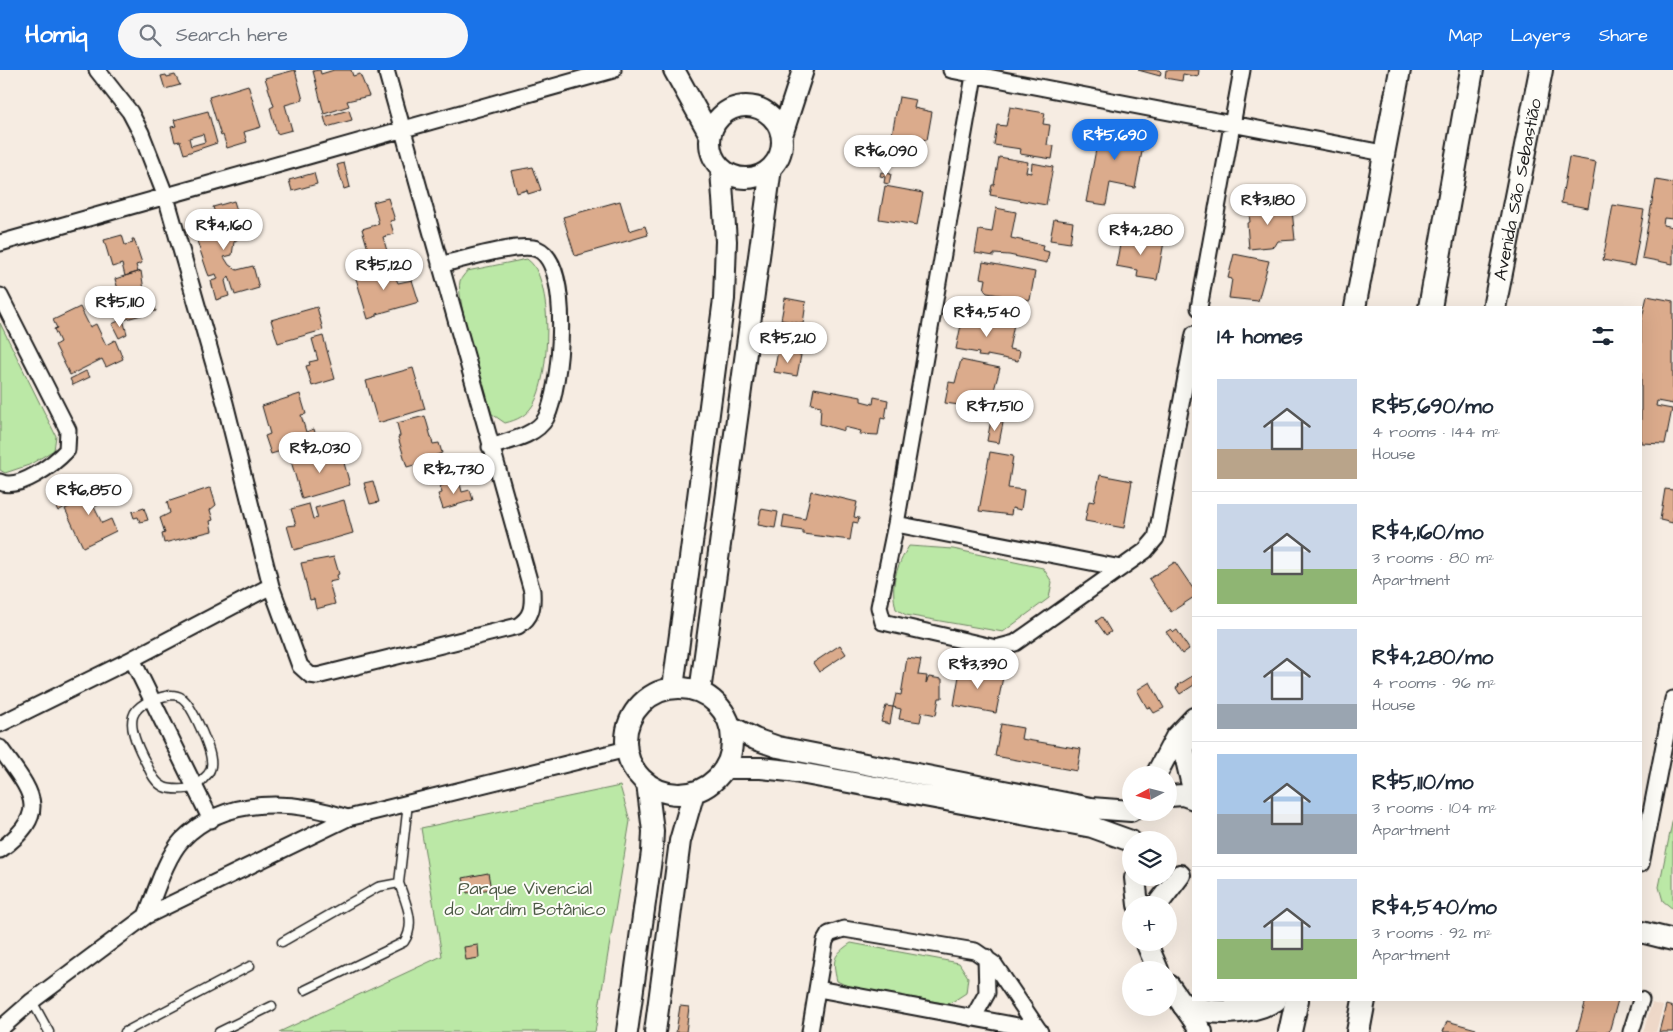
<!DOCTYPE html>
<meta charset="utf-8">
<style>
:root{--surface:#fff;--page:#f6f6f7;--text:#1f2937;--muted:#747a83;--line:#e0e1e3;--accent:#1a73e8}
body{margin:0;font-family:"Architects Daughter",sans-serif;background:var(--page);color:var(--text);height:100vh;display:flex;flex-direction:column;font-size:19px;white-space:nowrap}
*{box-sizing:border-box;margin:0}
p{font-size:16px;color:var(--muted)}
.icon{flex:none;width:28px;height:28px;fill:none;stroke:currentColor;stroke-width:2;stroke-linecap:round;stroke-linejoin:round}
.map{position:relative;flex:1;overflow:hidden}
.details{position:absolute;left:1192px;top:236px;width:450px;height:695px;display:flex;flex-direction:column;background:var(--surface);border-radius:0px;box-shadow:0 5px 20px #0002}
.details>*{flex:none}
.needle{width:32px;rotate:263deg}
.buttons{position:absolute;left:1122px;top:696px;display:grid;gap:10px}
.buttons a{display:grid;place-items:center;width:55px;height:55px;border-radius:50%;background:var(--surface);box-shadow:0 5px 20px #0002;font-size:25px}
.price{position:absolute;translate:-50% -42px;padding:0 11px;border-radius:18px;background:#fff;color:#222;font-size:16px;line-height:32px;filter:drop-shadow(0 1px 2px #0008)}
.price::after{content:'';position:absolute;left:50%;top:30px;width:15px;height:11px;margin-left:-8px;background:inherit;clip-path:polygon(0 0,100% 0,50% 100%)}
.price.selected{background:var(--accent);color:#fff}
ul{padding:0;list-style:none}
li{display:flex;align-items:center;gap:15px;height:125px;padding:0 25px}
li+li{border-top:1px solid var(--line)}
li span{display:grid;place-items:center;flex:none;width:140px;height:100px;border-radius:0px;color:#555}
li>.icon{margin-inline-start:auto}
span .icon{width:60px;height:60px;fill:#fffc;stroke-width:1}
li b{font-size:21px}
h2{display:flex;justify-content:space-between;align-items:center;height:60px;padding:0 25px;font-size:21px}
header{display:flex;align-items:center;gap:30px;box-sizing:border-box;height:70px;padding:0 25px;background:var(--accent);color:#fff}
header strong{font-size:24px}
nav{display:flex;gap:28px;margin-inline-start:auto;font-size:18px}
.search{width:350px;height:45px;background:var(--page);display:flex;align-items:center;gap:12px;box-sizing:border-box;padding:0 18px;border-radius:28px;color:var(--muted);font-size:19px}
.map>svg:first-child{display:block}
.built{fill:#eed8c8}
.green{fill:#bbe8a6;stroke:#6c8261}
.building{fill:#dbab8c;stroke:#1c1c1c;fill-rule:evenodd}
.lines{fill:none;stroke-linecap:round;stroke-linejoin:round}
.lane-casing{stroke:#1c1c1c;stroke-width:11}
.street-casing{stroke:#1c1c1c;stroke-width:19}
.secondary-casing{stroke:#1c1c1c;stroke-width:24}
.primary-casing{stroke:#1c1c1c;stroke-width:26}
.lane{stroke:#fdfcf7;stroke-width:8}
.street{stroke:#fdfcf7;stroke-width:15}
.secondary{stroke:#fdfcf7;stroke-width:20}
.primary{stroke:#fdfcf7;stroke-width:22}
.labels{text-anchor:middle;stroke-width:4;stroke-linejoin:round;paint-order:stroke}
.street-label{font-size:18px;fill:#1c1c1c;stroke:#fdfcf7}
.park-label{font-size:18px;fill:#4c5945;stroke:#fdfcf7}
</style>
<header>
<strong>Homiq</strong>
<div class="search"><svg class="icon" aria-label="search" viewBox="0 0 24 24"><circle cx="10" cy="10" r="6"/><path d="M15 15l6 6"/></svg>Search here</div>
<nav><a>Map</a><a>Layers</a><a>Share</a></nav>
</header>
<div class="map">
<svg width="1673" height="962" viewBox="0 0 1673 962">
<rect width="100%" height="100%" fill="#f6ece2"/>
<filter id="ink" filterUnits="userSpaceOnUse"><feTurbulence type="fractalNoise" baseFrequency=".02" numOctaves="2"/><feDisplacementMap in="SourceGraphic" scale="10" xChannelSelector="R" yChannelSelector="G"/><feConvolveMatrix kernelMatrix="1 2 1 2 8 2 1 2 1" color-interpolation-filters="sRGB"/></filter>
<g filter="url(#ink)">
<path class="built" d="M1652 933 1663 936 1656 962H1643Z"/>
<path class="green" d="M527 189C555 207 550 309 533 335 526 346 517 350 505 353L492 344C485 321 455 230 460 211 461 208 465 204 467 201Z
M0 253 56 366 54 380 29 395 5 403 0 400Z
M909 476 953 479 1043 498 1052 512 1049 528 1003 562 906 545 896 539C890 515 896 497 909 476Z
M620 716 630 751 595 962H279L442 886 421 758Z
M1673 748V839L1663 831 1659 817Z
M851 873 959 893 968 907 966 923 949 934 847 916 837 911C832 890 833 885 851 873Z"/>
<path class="building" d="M295 0 303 30 285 35 292 60 277 64 270 38 274 36 265 8Z
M320 0 321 4 334 0H351L353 6 360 4 369 26 347 31 349 36 324 44 313 1Z
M1138 0H1159L1161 2 1160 6Z
M1166 0H1199L1198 7 1183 4 1182 11 1165 8Z
M166 5 167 7 175 5 180 15 165 19 161 6Z
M248 15 261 57 244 62 247 72 227 78 223 65 221 66 209 27Z
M899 27 916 30 914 38 932 42 927 70 905 66 902 82 889 80Z
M1010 37 1045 43 1043 54 1050 55 1047 75 1054 76 1052 89 1020 84 1021 79 994 75 997 55 1006 56Z
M349 40 352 50 327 57 324 47Z
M208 41 217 73 184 84 180 71 175 72 171 57 176 56 174 50ZM203 64 205 72 191 76 189 68Z
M1101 53 1146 61 1135 118 1110 113 1106 135 1086 132Z
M999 87 1028 92 1026 102 1031 103 1032 93 1053 97 1046 135 990 125 992 115H994Z
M1569 87 1596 92 1588 138 1561 133Z
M344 93 350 117 344 119 337 95Z
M533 97 541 120 528 124 527 120 517 123 511 101Z
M881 102 891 104 889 114 884 113 885 107 880 106Z
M314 103 317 114 292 121 289 110Z
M1656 110 1673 113V149L1664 148 1663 155 1673 157V194L1642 188Z
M885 116 923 123 917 155 879 149Z
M388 128 395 150 390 151 394 164 383 167 387 181 370 186 362 159 379 154 373 132Z
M234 131 244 164 234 172 232 185 224 187 229 195 237 200 253 196 259 218 235 225 229 206 225 211 229 226 216 230 211 211 218 209 216 204 209 206 207 201 197 171 202 169 197 152 216 146 213 137Z
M620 131 629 161 645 156 648 165 575 186 563 147Z
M1262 131 1263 143 1292 140 1295 170 1278 171 1275 176 1270 177 1249 179 1247 153 1250 152 1249 143 1242 144 1241 133Z
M1613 135 1644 140 1634 196 1603 190Z
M996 138 1016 142 1011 168 1043 175 1042 180 1049 182 1047 193 1009 185 994 184V186L975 183 979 160 992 162Z
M1054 149 1073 152 1070 173 1050 170Z
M1122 164 1164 172 1157 210 1137 207 1138 200 1116 196Z
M122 165 125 175 133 173 132 169H134L142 193 136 195 138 202 125 206 122 194 112 197 104 170Z
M1234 184 1269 191 1258 231 1229 228 1232 209 1228 208Z
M983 192 1035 202 1030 230 987 223 984 220 986 209 980 208Z
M390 194 398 213 412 210 419 232 377 244V246L368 249 355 205Z
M141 201 145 226 151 224 156 241 123 250 118 234 122 233 115 209Z
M1647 226 1673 231V334L1657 331 1656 336 1672 339 1665 374 1641 373V252Z
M785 228 806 232 803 254 781 250Z
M80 237 90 257 96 254 106 275 115 270 123 289 106 297 102 289 70 305 55 275 60 272 54 259 57 258 53 250Z
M317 237 323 260 278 273 271 250Z
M973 246 1014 254 1009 279 1020 281 1018 291 987 285V287L978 286 979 283 956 279 962 250 965 248 972 249Z
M123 249 127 264 119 268 112 254Z
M323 266 335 309 312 316 306 296 310 295 309 292 318 290 312 269Z
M778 281 801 285 797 306 774 302Z
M961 290 1000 298 994 320 998 321 997 330 1002 331 999 345 964 340 965 333H960L959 335 945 333 949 312 955 313Z
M413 298 425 339 378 353 366 311Z
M86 301 90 307 73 315 70 309Z
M814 318 861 327V331L873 334 874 327 888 330 885 349 881 348 878 365 860 364 861 361 844 357V361L820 354 821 336 811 334Z
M300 324 306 344 301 345 306 362 314 359 317 370 271 384 265 366 270 364 262 336Z
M425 346 433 374 439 373 442 383 431 387 432 390 407 397 398 367 400 366 397 353Z
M991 350 1003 353 999 373 987 371Z
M331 380 335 392 343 389 350 415 302 429 291 391Z
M990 382 1013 386 1008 418 1024 420 1021 440 1012 438 1011 445 979 441Z
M1100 405 1132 411 1124 458 1085 451 1089 431 1094 432Z
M92 410 103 432 94 437 102 453 111 449 116 461 83 477 65 439 75 434 72 429 80 425 77 418Z
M459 410 462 422 470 420 473 430 443 439 438 424 442 423 440 416Z
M373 411 379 432 370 434 364 413Z
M55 416 65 437 58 441 47 419Z
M209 418 211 419 216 435 210 440 213 450 210 451 212 461 164 473 162 464 165 463 160 448 170 443 167 432Z
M1665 419 1673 420V453L1660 450Z
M811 421 857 432 854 447 859 448 858 453 853 452 850 470 803 464V461L782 458 784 445 805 449Z
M344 430 353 463 294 480 287 456 296 455 291 439 309 434 313 449 318 448 315 438Z
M144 438 148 450 140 452 138 447 134 448 132 442Z
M761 439 778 442 775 458 758 455Z
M334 487 339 504 337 505 338 510 329 512 335 534 316 539 314 529 310 530 301 493Z
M1175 492 1194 520V527L1171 542 1149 509Z
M1102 547 1111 562 1106 565 1096 551Z
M1171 559 1174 562 1177 560 1189 579 1182 584 1166 562Z
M840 575 846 584 819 602 813 593Z
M907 588 921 590 918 605 927 606 926 613 929 607 942 609V628H939L936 645 922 642 920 652 899 649 901 639 893 637 896 624 901 625Z
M961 594 978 597 977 602 1003 607 996 643 954 635Z
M1194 605V615L1180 624 1176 618 1179 616 1178 615Z
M1150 612 1164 638 1154 643 1150 637 1147 638 1137 620Z
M886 636 893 637 890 654 881 652Z
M1001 654 1023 658 1021 669 1081 679 1077 701 995 686Z
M488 803 491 819 467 823 463 808Z
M478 875 479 888 466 890 464 877Z
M1586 930H1618L1609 962H1577Z
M1666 935 1673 937V962H1659Z
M680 936 689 937 686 962H676Z
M1447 951 1476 959 1475 962H1443Z"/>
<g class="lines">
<g class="lane-casing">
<path id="lane" d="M171 625C175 625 179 626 182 628 192 635 210 677 211 690 212 696 210 703 205 707 202 710 198 716 194 717 187 720 170 720 164 717 153 712 149 698 144 689 125 652 125 633 171 625Z
M399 813 408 733
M282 872 378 817 399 813C405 832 417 853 404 872L305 920
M32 931 49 962
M125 962 250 896
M219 962 272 936"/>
</g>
<g class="street-casing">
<path id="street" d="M97 0 130 42 141 63 166 127 225 333 271 516 300 596 310 605 317 606 518 556C532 547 533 537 532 521L386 0
M951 0 1383 83
M975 0 896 454 879 537 883 552 996 578 1015 573 1145 481 1156 468 1158 459 1194 264
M0 173 613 0
M440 195C460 190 520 172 537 179 573 193 561 319 546 348 536 366 508 371 490 377
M0 226 68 360 67 380C54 394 19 421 0 412
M1199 238 1242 0
M896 454 1121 498
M132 589 211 750
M0 654 132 589 271 516
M0 678C31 722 53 741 0 780
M1641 794 1673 629
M146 846C155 824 166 787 182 770 225 725 295 730 348 748
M818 919 1039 960
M973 948 987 923 986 887
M0 959 32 931 146 846 348 748 627 679
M810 962 825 871 829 864 844 859 975 881 994 894 1040 962
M1631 962 1641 930"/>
</g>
<g class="secondary-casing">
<path id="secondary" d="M674 0 710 65
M710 72a36 36 0 1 1 72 0a36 36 0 1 1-72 0Z
M782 65 803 0
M1355 238 1400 0
M673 618 724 229 726 171 721 100
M626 671a53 53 0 1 1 106 0a53 53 0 1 1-106 0Z
M700 622 771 98
M730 656 755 669 778 677 1091 738 1131 741
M1186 657 1184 681 1194 724
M725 698H761L789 701 1092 757 1131 771
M1156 705 1176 667 1194 648
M1169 726 1183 725 1194 729
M1135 808 1138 835
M1157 835 1180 805
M1641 862 1673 870
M1146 872 1158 900
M1169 915 1202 962
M627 962 652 782 653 761 647 713
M655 962 680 771 694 722"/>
</g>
<g class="primary-casing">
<g id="primary">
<path d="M1430 238 1472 0"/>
<path id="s1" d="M1494 238 1541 0"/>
<path d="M1184 935C1213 945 1247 945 1275 930"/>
<path d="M1290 962 1297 930"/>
<path d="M1358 962 1364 930"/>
</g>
</g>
<use href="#lane" class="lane"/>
<use href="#street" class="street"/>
<use href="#secondary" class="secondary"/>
<use href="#primary" class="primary"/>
</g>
</g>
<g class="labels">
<g class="street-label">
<text dy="6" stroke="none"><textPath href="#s1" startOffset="121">Avenida São Sebastião</textPath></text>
</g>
<g class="park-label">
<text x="525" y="824">Parque Vivencial<tspan x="525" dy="21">do Jardim Botânico</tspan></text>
</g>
</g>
</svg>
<div class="buttons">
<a><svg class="needle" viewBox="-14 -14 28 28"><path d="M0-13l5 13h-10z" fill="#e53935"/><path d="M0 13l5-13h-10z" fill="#747a83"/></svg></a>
<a><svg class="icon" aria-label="layers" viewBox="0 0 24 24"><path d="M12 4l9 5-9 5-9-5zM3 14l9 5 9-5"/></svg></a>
<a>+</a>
<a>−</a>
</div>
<b class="price selected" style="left:1115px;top:91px">R$5,690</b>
<b class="price" style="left:886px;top:107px">R$6,090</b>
<b class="price" style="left:1268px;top:156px">R$3,180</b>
<b class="price" style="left:224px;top:181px">R$4,160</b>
<b class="price" style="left:1141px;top:186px">R$4,280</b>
<b class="price" style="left:384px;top:221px">R$5,120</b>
<b class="price" style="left:120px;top:258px">R$5,110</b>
<b class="price" style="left:987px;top:268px">R$4,540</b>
<b class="price" style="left:788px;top:294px">R$5,210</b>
<b class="price" style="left:995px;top:362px">R$7,510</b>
<b class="price" style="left:320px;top:404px">R$2,030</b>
<b class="price" style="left:454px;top:425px">R$2,730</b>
<b class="price" style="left:89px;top:446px">R$6,850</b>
<b class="price" style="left:978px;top:620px">R$3,390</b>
<section class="details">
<h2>14 homes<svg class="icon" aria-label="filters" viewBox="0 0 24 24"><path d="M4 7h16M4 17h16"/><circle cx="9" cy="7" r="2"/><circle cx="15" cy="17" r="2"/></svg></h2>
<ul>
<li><span style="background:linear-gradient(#c9d6e8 70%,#b9a48a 0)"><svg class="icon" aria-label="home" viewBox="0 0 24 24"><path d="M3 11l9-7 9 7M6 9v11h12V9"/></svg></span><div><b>R$5,690/mo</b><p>4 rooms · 144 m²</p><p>House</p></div></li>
<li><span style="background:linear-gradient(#c9d6e8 65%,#8fb573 0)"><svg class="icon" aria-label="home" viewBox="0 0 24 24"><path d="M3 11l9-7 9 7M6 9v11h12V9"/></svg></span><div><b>R$4,160/mo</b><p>3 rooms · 80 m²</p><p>Apartment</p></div></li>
<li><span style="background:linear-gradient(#c9d6e8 75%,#9aa5b1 0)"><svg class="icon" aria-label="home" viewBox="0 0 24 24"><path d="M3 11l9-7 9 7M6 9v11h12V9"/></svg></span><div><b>R$4,280/mo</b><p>4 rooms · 96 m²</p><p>House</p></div></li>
<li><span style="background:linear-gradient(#a9c7e8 60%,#9aa5b1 0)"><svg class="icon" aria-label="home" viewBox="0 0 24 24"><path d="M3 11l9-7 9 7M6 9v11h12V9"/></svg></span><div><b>R$5,110/mo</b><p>3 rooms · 104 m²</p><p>Apartment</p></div></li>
<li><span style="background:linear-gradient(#c9d6e8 60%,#8fb573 0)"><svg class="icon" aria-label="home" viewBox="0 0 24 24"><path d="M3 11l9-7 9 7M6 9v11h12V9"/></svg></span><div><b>R$4,540/mo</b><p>3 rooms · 92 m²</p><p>Apartment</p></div></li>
</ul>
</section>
</div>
